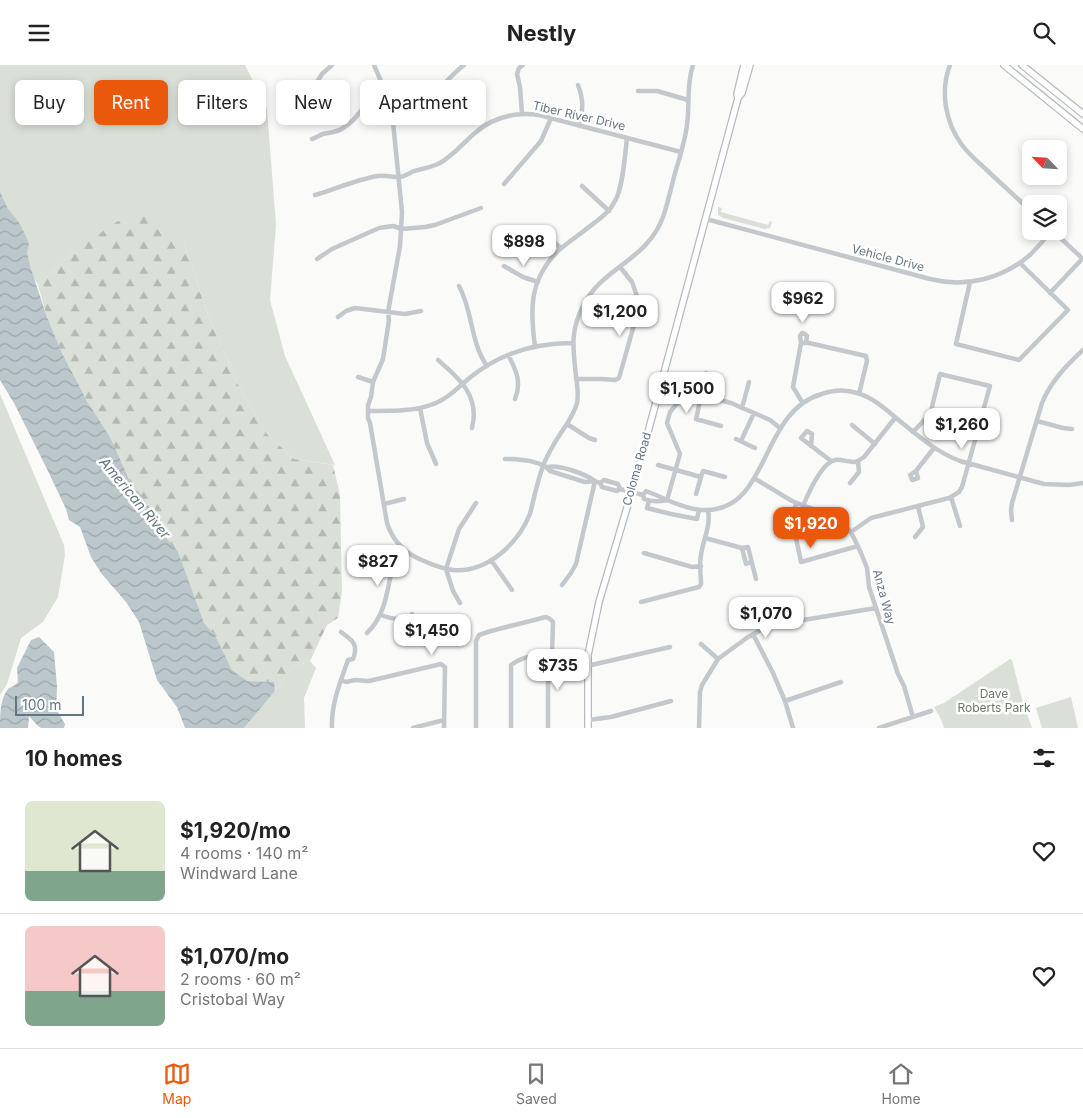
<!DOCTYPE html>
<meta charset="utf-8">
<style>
:root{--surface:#fff;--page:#f2f2f2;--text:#222;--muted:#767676;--line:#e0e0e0;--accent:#ea580c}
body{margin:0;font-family:Inter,sans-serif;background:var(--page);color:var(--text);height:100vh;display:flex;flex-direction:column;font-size:19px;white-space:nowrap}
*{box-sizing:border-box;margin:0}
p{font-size:16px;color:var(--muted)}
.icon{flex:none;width:28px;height:28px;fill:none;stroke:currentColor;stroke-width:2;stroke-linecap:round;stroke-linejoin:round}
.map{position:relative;height:663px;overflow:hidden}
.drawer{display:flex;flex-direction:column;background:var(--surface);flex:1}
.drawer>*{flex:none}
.top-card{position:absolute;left:15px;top:15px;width:500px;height:45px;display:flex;gap:10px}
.needle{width:32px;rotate:295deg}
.fabs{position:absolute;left:1022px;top:75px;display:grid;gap:10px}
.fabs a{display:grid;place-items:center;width:45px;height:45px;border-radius:8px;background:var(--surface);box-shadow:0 2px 8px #0003;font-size:25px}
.scale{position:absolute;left:15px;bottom:12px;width:69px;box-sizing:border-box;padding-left:5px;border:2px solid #657683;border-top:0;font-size:14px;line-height:18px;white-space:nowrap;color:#657683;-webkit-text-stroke:4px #fff;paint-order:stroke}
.price{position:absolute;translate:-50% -42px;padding:0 11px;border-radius:10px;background:#fff;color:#222;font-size:16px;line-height:32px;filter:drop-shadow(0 1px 2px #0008)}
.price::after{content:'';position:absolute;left:50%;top:30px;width:15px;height:11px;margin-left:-8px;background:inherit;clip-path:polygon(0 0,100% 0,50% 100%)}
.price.active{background:var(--accent);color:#fff}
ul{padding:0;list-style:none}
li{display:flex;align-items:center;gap:15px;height:125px;padding:0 25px}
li+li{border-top:1px solid var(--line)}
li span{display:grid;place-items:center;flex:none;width:140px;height:100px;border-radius:8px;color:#555}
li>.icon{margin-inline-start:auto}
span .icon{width:60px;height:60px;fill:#fffc;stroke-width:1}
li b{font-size:21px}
h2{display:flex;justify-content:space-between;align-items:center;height:60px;padding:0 25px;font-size:21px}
.pill{padding:0 18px;border-radius:8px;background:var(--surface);box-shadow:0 2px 8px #0003;font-size:18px;line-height:45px}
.pill.active{background:var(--accent);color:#fff}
header{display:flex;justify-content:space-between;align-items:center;height:65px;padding:0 25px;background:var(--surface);font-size:22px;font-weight:700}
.tabs{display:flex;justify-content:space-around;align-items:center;height:70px;border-top:1px solid var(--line);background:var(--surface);font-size:14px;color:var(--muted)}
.tabs a{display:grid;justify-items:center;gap:2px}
.tabs .active{color:var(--accent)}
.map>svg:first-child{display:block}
.green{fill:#dadfd7}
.forest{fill:url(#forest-firs)}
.water{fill:url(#water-waves)}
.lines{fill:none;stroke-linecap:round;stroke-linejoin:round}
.major-casing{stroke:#b5babe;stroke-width:8}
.minor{stroke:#c3c8cc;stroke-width:4.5}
.major{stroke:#fff;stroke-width:5.5}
.labels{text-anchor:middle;stroke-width:5;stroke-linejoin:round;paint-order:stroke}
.street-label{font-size:12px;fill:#657683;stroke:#fff}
.park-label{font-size:12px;fill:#687a64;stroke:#fff}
.water-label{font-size:14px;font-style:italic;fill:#60757c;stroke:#fff}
</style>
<header><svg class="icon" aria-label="menu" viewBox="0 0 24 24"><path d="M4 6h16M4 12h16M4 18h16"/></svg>Nestly<svg class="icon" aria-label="search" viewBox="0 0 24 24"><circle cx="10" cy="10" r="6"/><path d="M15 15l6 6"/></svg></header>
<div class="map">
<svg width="1083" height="663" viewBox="0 0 1083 663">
<defs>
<pattern id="forest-firs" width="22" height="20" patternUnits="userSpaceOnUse" patternTransform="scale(1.25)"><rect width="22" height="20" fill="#dadfd7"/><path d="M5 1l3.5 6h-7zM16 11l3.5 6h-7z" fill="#b4b9b4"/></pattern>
<pattern id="water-waves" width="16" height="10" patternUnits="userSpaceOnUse" patternTransform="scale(1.25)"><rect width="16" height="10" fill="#bbc7cb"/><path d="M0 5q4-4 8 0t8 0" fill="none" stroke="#9ca6aa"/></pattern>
</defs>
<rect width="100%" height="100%" fill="#fafaf8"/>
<path class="green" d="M0 0H245L267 44 276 160 270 235 285 291 335 400 294 394 267 369 239 322 205 242 184 176 73 187 38 220 0 153Z
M718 142 722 143 721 147 768 160 770 156 772 157 770 163 765 164 723 153 718 150Z
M0 329 64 480 65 490 58 532 43 557 21 573 7 619 0 630Z
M1010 594 1012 595 1023 638 1032 663H944L941 654 934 642 944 638Z
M310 596 316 603 304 633 305 663H244L275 626 292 603Z
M1071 632 1078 663H1042L1036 643Z"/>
<path class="forest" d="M155 148 184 176 205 242 239 322 267 369 294 394 333 400 340 430 342 526 338 553 327 560 310 596 292 603 275 626 273 617 246 616 232 605 215 570 204 558 178 488 160 466 158 457 133 423 110 372 87 336 62 288 47 252 38 220 73 187 118 156Z"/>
<path class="water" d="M0 127 8 144 20 159 29 178 27 188 31 204 47 252 62 288 87 336 110 372 133 423 138 426 148 441 158 457 160 466 178 487 204 558 215 570 232 605 247 616 274 617 275 626 244 663H185L177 642 157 615 139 557 126 537 101 508 91 492 80 462 69 455 66 444 46 402 14 338 0 315Z
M39 572 54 587 57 622 56 644 65 659 64 663H41L37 660 29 651 28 663H0C0 650 0 634 8 624 12 621 15 621 18 617L17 603 31 575Z"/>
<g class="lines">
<g class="major-casing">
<path id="major" d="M1004 0 1083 64
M1022 0 1083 49
M738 33 737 29 744 0
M588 663V590L599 537 634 419 738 33 742 28 750 0"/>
</g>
<path class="minor" d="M374 0 386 28 393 57 402 147 400 181 388 247 389 255 383 294 373 317 371 332 368 340V353L370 358 387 458C393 477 406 489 424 496 433 500 443 504 453 505 488 508 518 478 530 449 534 433 539 408 546 394 550 386 554 378 559 371 566 360 574 350 577 338 579 328 577 320 576 311 573 284 570 266 583 241 601 203 647 196 663 152 668 138 671 123 675 108 680 92 685 76 687 60 690 39 686 21 693 0
M950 0C940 26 945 57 962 80 970 91 982 100 992 110 1005 122 1018 134 1031 146
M315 20 322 9 332 0
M578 20C584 36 583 45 579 61
M638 26H657L688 35
M522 49 520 22 517 9 519 3 523 0
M393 57C405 54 405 52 414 46 433 34 446 14 464 0
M312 74C316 73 320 70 323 69 332 67 339 67 346 61 362 51 363 33 386 28
M504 119 541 76 551 53
M582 121 609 146
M315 130C335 124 356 115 377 111 385 110 393 112 400 112 406 111 409 108 414 106 423 104 432 102 440 98 454 90 463 78 475 68 493 52 516 47 539 50L681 87
M706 154 930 214C966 223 1003 214 1031 189 1038 182 1045 174 1051 166
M540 166 548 172 561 183
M1053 166 1083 194
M317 194 332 184 379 163 393 161 402 164 425 162 435 160 481 143
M504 201 523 212 538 217
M970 217 956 279 1019 295 1068 245 1020 198
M459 221C473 246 470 277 487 301
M1050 228 1082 194
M338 252 346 246 355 243 405 249 421 246
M801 278 800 271 802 268 805 269 807 271 806 278
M535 282C530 244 529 215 558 186 566 179 576 172 585 165 596 156 609 149 615 136 623 123 625 89 627 73
M508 290C516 304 522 318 515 334
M438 295C460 314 480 331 472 363
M706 308C702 323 700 338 696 354L721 361
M358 312 373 317
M576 314H602L615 315 619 313 636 253 637 238V231L632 217 620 202
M802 337 793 322 801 278H809L866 291 867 296 859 329
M420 343 427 378 436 399
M742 343 749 317
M368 346C390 346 414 347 436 338 451 332 460 320 472 311 501 288 536 278 572 278
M1037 356 1063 363 1072 364
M567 359 589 373 595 375
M852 360 875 379
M780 363 770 355 731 338 702 330 690 329 681 334 670 347 667 358 680 389 667 435C679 440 694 446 707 445 770 444 760 346 822 329 830 326 839 325 848 326 872 329 888 347 906 361 923 375 939 388 960 396L1044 419 1069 420 1083 418
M736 374 755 383
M741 376 754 348
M811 381 812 369 807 366 801 373 831 396
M505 394C518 394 541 395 550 406L585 417 595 416C585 409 559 399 547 402
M658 400 701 412 703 406 725 412
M916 406 918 413 912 415 910 410 916 406 934 383
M754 413 792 436 826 449 837 454 843 458 851 467 861 488 867 503 869 522 898 609 904 621 913 652
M600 418 604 415 618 419 620 424
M850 418 859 407 858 396
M696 429 701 412
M951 432 960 461
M649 436 647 443 671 449 697 454 699 445
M384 439 404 434
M796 439 792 450V454L801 497 858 481
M803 441C808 429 821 398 835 395 841 394 848 397 855 397L858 396 864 392 895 353
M1012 455 1011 445 1012 438 1042 338C1051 316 1066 301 1083 285
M851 467 871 453 949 433 959 427 962 422 990 321 940 309 931 346 929 350 913 367
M915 472 923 462 918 441
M705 473 742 483 748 482 756 514
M742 483 746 499 751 497
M644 488 692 502 701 501
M491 495 512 525
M562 520 571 508 576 499 595 416 600 418 602 422 617 426 620 424 643 430 646 426 656 430 667 435C658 437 652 437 644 434L643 430
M641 537 699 522 701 519C701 510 699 499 701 490 703 475 711 461 708 445
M460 538 453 526 446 504 459 464 476 438
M381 550C391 554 401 556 412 551V549
M367 568C385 551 387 527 392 504 394 497 401 490 402 482
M753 569 773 608 785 636 793 663
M701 579 718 594
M548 589V663
M587 601 670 582
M341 615 346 617 355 615 369 616 441 599 445 602 444 663
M785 636 841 617
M588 655 611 652 671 636
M332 663C331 639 340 618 348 595L353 594C359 579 352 575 341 567
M413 663 444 655
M476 663V576L479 570 491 566 546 552 550 554 553 557 552 589
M511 663V600C531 585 564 589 588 590
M699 663 700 627 702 620 718 594 748 572 761 565 779 559 876 543
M879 663 931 646"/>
<use href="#major" class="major"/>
</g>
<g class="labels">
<g class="street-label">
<text transform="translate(579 51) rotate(13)" y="4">Tiber River Drive</text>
<text transform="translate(888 193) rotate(15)" y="4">Vehicle Drive</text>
<text transform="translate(637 404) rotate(-74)" y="4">Coloma Road</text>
<text transform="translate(884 532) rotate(75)" y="4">Anza Way</text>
</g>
<g class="park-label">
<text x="994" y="633">Dave<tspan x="994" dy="14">Roberts Park</tspan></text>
</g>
<g class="water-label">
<text transform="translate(135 433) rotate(50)" y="5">American River</text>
</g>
</g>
</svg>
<div class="fabs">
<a><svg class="needle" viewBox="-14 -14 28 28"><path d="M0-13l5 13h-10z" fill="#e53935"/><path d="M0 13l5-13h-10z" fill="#767676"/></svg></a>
<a><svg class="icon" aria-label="layers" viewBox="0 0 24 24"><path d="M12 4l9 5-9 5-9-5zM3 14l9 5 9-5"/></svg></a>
</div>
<div class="scale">100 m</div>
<b class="price" style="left:524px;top:202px">$898</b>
<b class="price" style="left:803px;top:259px">$962</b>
<b class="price" style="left:620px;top:272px">$1,200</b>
<b class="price" style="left:687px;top:349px">$1,500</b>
<b class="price" style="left:962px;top:385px">$1,260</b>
<b class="price active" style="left:811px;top:484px">$1,920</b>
<b class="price" style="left:378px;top:522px">$827</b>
<b class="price" style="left:766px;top:574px">$1,070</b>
<b class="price" style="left:432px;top:591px">$1,450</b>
<b class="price" style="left:558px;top:626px">$735</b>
<div class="top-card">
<a class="pill">Buy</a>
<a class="pill active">Rent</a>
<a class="pill">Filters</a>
<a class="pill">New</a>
<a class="pill">Apartment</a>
</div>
</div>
<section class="drawer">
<h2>10 homes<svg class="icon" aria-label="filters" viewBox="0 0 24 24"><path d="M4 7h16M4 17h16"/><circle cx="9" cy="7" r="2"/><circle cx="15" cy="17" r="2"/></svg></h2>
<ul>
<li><span style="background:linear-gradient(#dfe7d0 70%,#7fa58c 0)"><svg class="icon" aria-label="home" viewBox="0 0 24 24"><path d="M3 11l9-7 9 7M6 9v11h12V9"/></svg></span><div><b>$1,920/mo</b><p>4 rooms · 140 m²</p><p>Windward Lane</p></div><svg class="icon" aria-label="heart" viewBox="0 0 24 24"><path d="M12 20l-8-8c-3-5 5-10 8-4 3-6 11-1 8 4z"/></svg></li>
<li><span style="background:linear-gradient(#f6c9c9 65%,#7fa58c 0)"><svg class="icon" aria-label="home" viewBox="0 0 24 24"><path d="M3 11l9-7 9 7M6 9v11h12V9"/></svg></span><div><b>$1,070/mo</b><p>2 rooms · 60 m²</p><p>Cristobal Way</p></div><svg class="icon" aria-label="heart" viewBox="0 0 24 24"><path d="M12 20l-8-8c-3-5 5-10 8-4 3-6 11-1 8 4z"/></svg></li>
</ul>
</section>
<nav class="tabs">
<a class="active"><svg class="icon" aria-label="map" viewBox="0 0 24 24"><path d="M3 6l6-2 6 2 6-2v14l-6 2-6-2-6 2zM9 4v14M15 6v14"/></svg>Map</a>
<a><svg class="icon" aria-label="saved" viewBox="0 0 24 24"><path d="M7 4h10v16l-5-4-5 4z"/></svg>Saved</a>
<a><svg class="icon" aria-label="home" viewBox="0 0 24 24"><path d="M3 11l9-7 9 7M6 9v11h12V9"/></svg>Home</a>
</nav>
